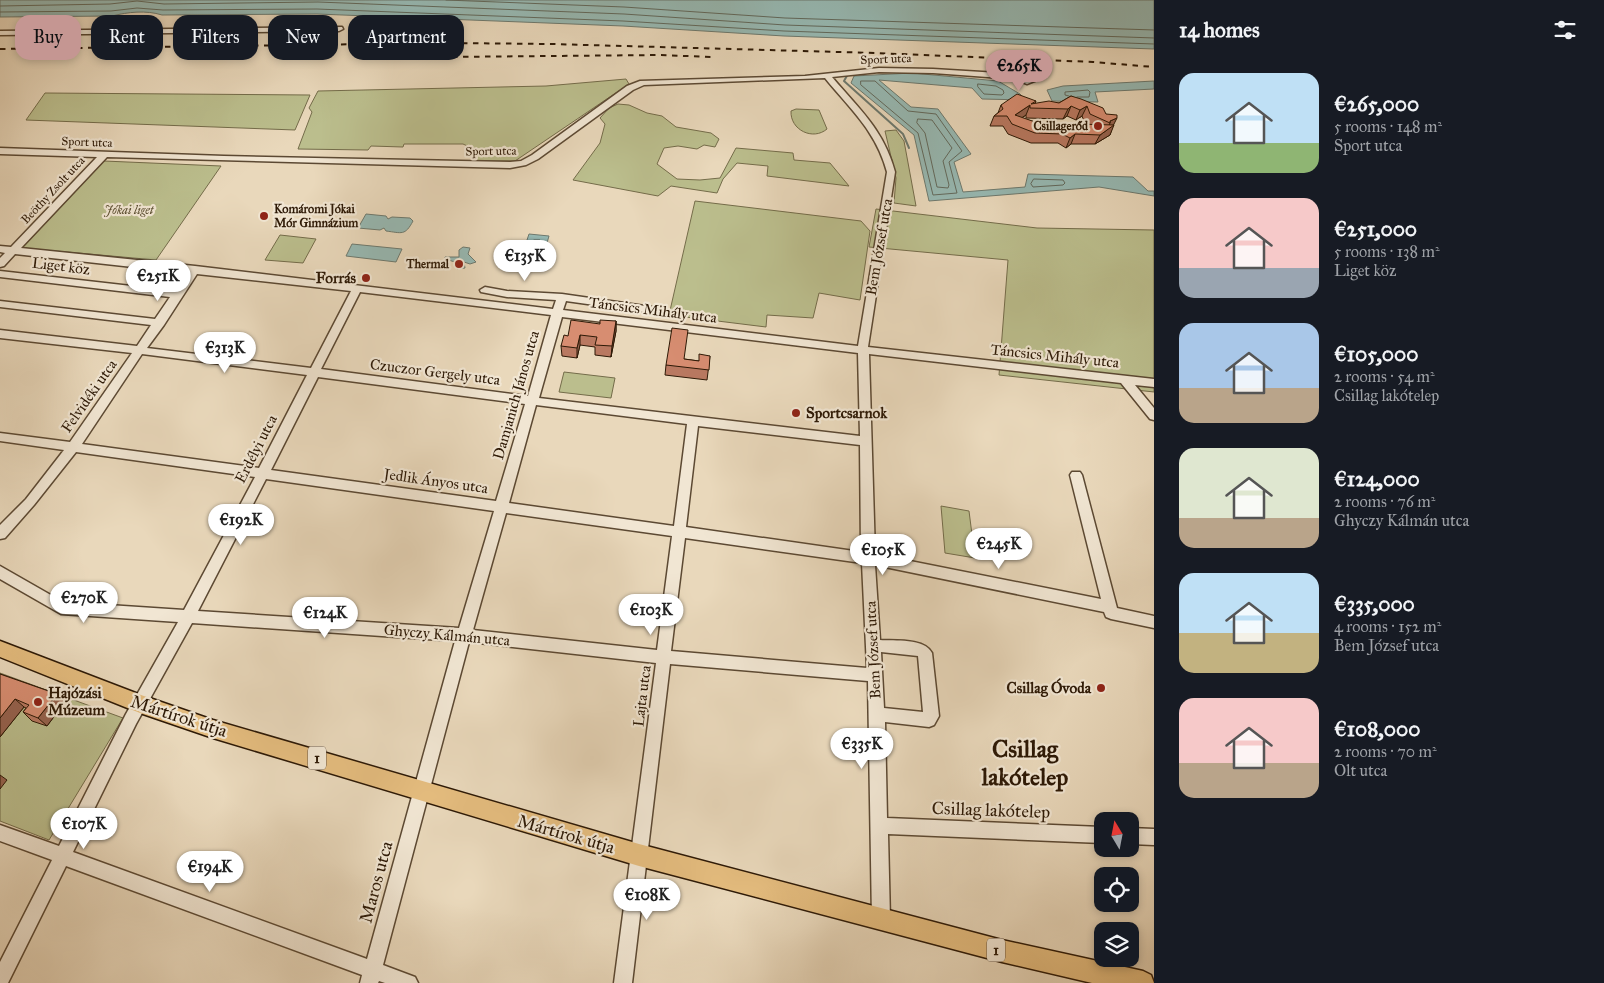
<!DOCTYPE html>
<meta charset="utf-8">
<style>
:root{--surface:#171b24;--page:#242831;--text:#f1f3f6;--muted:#9ea1a6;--accent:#c59692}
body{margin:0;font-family:"IM FELL Great Primer",serif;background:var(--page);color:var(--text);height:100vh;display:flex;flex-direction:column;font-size:19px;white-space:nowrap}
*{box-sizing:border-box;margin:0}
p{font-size:16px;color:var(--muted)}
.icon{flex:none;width:28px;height:28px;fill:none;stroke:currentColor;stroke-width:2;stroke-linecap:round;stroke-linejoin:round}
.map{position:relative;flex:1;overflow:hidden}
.sheet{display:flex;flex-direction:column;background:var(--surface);width:450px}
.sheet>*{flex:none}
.banner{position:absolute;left:15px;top:15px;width:475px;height:45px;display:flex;gap:10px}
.needle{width:32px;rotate:350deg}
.fabs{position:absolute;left:1094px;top:812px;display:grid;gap:10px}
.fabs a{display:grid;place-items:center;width:45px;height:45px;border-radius:10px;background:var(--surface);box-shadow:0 2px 8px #0003;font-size:25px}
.price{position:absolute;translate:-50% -42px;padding:0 11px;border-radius:18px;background:#fff;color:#222;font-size:16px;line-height:32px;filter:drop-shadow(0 1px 2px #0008)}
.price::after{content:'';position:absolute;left:50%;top:30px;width:15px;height:11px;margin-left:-8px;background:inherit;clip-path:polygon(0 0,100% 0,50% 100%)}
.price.on{background:var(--accent);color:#111}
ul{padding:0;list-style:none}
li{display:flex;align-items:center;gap:15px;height:125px;padding:0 25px}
li span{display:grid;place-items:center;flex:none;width:140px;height:100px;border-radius:15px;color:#555}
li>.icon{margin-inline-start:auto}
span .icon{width:60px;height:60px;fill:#fffc;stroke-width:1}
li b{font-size:21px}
h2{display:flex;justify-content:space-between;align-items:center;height:60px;padding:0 25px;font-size:21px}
.tag{padding:0 18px;border-radius:15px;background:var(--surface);box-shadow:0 2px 8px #0003;font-size:18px;line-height:45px}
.tag.on{background:var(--accent);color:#111}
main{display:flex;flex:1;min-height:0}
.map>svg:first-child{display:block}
.green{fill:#bbbe8d;stroke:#746c4a}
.water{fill:#97b9b3;stroke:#6d796e}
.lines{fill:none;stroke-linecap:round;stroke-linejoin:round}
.shore{stroke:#62695c;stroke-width:1}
.stream{stroke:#6d796e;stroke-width:2}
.minor-casing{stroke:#5c4933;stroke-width:3}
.major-casing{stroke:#2d1906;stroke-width:3}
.minor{fill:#f1e6d3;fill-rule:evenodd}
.major{fill:#e4bc7e;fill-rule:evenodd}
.rail{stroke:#2d1906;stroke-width:2;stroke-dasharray:5.5 5.5;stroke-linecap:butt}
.wall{fill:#b97961;stroke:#2d1906;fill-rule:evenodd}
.shaded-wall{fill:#96634f;stroke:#2d1906}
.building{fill:#d78d71;stroke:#2d1906}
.poi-dot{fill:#8f2418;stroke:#f1e6d3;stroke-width:2}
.labels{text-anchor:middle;stroke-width:4.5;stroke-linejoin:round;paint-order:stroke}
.far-street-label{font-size:12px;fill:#2d1906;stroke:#f1e6d3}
.far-poi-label{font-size:12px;font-weight:bold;fill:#2d1906;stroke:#f1e6d3;text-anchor:end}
.far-park-label{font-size:12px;font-style:italic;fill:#584b2e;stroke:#f1e6d3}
.shield{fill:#f1e6d3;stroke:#685644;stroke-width:1}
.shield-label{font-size:14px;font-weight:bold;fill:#2d1906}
.street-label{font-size:15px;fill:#2d1906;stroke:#f1e6d3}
.poi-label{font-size:15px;font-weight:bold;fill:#2d1906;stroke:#f1e6d3;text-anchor:end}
.near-street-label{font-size:18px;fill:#2d1906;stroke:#f1e6d3}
.near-district-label{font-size:24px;font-weight:bold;fill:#2d1906;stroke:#f1e6d3}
</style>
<main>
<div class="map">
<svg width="1154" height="983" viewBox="0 0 1154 983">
<rect width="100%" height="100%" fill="#e9d8bb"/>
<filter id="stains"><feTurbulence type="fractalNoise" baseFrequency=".004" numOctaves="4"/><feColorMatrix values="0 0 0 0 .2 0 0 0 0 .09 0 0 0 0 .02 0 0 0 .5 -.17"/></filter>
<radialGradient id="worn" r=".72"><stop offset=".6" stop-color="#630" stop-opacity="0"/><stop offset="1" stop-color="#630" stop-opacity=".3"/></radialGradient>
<path class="green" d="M626 79 629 84 515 161H475L476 150 463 144H404L403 147 371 146 368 150 298 149 312 112 309 108 318 91 546 86Z
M45 93 310 95 295 130 26 120Z
M618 104 629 105 647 113 662 116 676 127 711 133 719 139 715 147 704 145 697 149 678 146 664 148 657 164 677 179 700 180 720 178 736 148 793 153 794 160 830 163 849 186 767 176 768 166 737 163 723 179 717 193 671 186 658 196 573 180 600 143 605 124 600 118 609 108Z
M796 109 819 110 827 129C813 141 790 130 791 111Z
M896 130 904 141 916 206 894 203 896 178 885 131Z
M104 161 221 166 156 260 22 248Z
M695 201 861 221 870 231 860 300 819 293 813 318 767 315 766 327 669 315Z
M876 209 1037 228 1154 230V392L999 375 1008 260 869 247Z
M280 235 316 239 303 263 265 260Z
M564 372 615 378 611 398 559 392Z
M941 506 969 511 975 558 945 553Z
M0 673 123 718 49 840 0 821Z"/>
<path class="water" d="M0 0H1154V49L784 36 623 26 317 14 162 15C146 10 128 12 112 16L0 17Z
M912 73 998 81 1020 94 1026 100 982 99 972 88 879 80 911 107 938 109 971 154 954 162 963 192 1025 187 1028 174 1133 177 1148 191H1154V196L1099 187 929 201 914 135 851 83 854 76Z
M1154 81V89L1095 92 1098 102 1052 101 1047 90 1063 86Z
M366 214 386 216 388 219 392 217 410 218 413 221C405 236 402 233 386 231L384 228 380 230 358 228Z
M529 234 549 236 542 260 521 258Z
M352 244 402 249 396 262 346 256Z
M463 247 470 248 468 254 476 262 470 264 464 262 465 268 457 269 455 262 445 259V257H459V250Z"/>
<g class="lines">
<path class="shore" d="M446 0 624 7 785 18 1154 30
M0 6 110 4 137 1 164 4 318 2 624 14 785 25 1154 38
M0 12 111 11 137 8 163 10 317 9 623 21 784 31 1154 44
M861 81H875L908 111 936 114 962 151 949 162 957 193 933 195 918 133 861 85Z
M978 84 996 86 1003 90 1004 93 1002 95 984 94 978 87Z
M1069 96 1065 95V92L1088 90 1090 92 1089 97H1077
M918 119 932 120 952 148 943 161 949 185 948 188 937 187 925 133 917 123Z
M1034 179 1063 180 1065 183 1063 185 1033 187 1031 184Z
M534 240H540L542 243 536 260H528L526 257Z"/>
<path class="stream" d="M848 74 844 81 903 134 909 148"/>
<g class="minor-casing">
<path id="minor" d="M342 27 343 29 339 31 0 35V31Z
M879 68 933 69 1015 74 1020 72 1034 74 1037 80 1027 84 1015 79 933 73 879 72 832 77C859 109 884 130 895 172L868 347 1154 379V387L1135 385 1154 408V420L1150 419 1121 383 869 354 875 554 1101 599 1070 475 1072 472H1080L1082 475 1117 608 1154 616V628L1111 619 1106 617 1104 612 875 565 880 640C894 641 925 638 932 653L939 716 934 725 929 727 885 722 887 818 1102 827V843L888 834 890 920 887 926 881 929 875 926 872 920 868 681 670 664 632 983H614L656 663 469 642 383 965 415 977 418 983H385L379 981 378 983H360L362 975 66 866 8 983H0V962L52 860 0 841V825L59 846 126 714 178 622 61 614 0 579V566L63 602 184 610 255 477 76 452 34 505 5 538 0 539V525L26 499 64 450 0 441V433L70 442 132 353 0 338V330L137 346 151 325 0 307V301L155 319 170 297 0 277V271L175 291 187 273 15 254 4 266 0 267V258L5 253 0 252V246L11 247 97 157 0 154V148L224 156 510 162 521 161 532 155 627 86 640 81 805 76ZM1021 77 1028 78 1029 79ZM825 78C851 110 876 131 887 172L858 346 563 310 566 301 666 315 671 312 666 309 562 294 507 291 485 287 480 290 481 292 507 297 556 300 553 309 195 266 21 248 107 157 510 168 526 165 538 159 633 90 644 85ZM197 274 351 291 311 368 147 348 164 325ZM360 292 551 315 528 396 321 369ZM562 317 858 353 860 436 539 398ZM142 354 307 375 259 468 82 444ZM318 377 525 404 496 501 271 470ZM536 405 687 424 674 526 509 503ZM698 426 860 445 861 552 686 527ZM266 479 494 511 459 628 198 611ZM506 513 672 536 657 650 473 630ZM685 538 862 563 867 668 671 651ZM192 623 455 641 367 959 73 852 136 724ZM881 652 918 656 923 712 884 708Z
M1130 828 1154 829V845L1130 844Z"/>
</g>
<g class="major-casing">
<path id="major" d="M0 641 141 695 213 720 639 844 1002 940 1143 971 1151 975 1154 983H1092L1002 962 639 866 213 738 140 713 0 657Z"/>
</g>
<use href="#minor" class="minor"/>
<use href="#major" class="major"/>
<path class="rail" d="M0 49 449 43 551 44 875 53 1093 62 1154 67
M441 57 659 55 713 57"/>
</g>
<path class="wall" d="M1071 96 1106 114 1113 125 1110 135 1095 144H1071L1066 148 1058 143H1031L1008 134 1003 126H990L994 116 998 113 1001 105 1036 101 1035 104 1059 103ZM1026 115V118L1063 119 1067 116 1076 120 1082 116 1085 124H1086L1038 123 1022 118Z
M616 321V331L611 357 595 355V347L580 345 577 358 562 356 561 346 568 336 600 324Z
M710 356 707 380 665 375 666 365 684 359 699 361Z
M0 674 57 694 65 702 47 726 32 721 23 712 26 708 24 707 0 737Z"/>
<path class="shaded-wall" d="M1030 105 1026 115 1012 124 1015 115Z
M1071 106 1067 116 1063 119 1068 109Z
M1087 106 1082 116 1076 120 1080 110Z
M1117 118 1113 126 1114 125 1110 135 1095 144 1100 135 1107 130 1110 123V121Z
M1075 134 1071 144 1066 148 1070 138Z
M616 321V331L611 357 612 346Z
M580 335V345L577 358V348Z
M57 694 65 702 47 726 38 718Z
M15 699 24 707 0 737V718Z
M0 775 7 780 0 789Z"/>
<path class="building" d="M1017 94 1036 101 1031 104 1049 101 1059 103 1071 96 1081 99 1103 108 1106 114 1117 115V118L1110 121V123L1090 114 1087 106 1080 110 1071 106 1068 109 1030 108V105L1015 115 1038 123 1114 125 1100 135 1075 134 1070 138 1062 134 1035 133 1012 124 1007 116H994L1003 109 1001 105Z
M571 320 600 324V320L616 321 612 346 595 345 597 337 580 335 577 348 561 346 564 335 568 336Z
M672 328 688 330 684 359 699 361V354L710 356 709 370 666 365Z
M0 674 57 694 38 718 23 712 29 705 15 699 0 718Z"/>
<g class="poi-dot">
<circle cx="1098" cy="126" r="5"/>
<circle cx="264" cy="216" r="5"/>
<circle cx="459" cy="264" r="5"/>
<circle cx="366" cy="278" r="5"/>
<circle cx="796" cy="413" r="5"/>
<circle cx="1101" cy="688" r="5"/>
<circle cx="38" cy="702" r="5"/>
</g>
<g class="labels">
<g class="far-street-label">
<text transform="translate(886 59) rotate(-2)" y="4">Sport utca</text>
<text transform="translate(87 142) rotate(2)" y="4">Sport utca</text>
<text transform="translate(491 151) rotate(-1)" y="4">Sport utca</text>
<text transform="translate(53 190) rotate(-47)" y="4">Beöthy Zsolt utca</text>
</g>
<g class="far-poi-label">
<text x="1088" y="130">Csillagerőd</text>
<text x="274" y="213" text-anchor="start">Komáromi Jókai<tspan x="274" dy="14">Mór Gimnázium</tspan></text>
<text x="449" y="268">Thermal</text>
</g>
<g class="far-park-label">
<text x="129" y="214">Jókai liget</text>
</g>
<g class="shield">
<rect x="308" y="746.5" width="18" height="23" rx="4"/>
<rect x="987" y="938.5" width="18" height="23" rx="4"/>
</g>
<g class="shield-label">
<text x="317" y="763">1</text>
<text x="996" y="955">1</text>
</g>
<g class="street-label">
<text transform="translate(879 247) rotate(-80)" y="5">Bem József utca</text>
<text transform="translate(61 266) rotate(7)" y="5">Liget köz</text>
<text transform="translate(653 310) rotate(7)" y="5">Táncsics Mihály utca</text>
<text transform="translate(1055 356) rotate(6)" y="5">Táncsics Mihály utca</text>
<text transform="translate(435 372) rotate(7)" y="5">Czuczor Gergely utca</text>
<text transform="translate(516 395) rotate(-74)" y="5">Damjanich János utca</text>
<text transform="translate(89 396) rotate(-55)" y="5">Felvidéki utca</text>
<text transform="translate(256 449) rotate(-63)" y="5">Erdélyi utca</text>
<text transform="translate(436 481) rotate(8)" y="5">Jedlik Ányos utca</text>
<text transform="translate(447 635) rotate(5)" y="5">Ghyczy Kálmán utca</text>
<text transform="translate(873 650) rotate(-93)" y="5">Bem József utca</text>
<text transform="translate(642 696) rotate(-83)" y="5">Lajta utca</text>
</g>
<g class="poi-label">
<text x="356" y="283">Forrás</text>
<text x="806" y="418" text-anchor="start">Sportcsarnok</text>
<text x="1091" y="693">Csillag Óvoda</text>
<text x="48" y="698" text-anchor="start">Hajózási<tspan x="48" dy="17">Múzeum</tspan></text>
</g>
<g class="near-street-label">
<text transform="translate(179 716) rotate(18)" y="6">Mártírok útja</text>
<text transform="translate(991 810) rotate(2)" y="6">Csillag lakótelep</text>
<text transform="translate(566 834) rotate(16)" y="6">Mártírok útja</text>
<text transform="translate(376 882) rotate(-75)" y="6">Maros utca</text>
</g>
<g class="near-district-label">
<text x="1025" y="757">Csillag<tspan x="1025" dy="28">lakótelep</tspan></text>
</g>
</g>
<rect width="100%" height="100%" filter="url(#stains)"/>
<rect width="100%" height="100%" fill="url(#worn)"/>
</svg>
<div class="fabs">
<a><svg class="needle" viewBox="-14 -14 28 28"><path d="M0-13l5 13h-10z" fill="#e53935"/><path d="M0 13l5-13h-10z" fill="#9ea1a6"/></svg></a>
<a><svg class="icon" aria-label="locate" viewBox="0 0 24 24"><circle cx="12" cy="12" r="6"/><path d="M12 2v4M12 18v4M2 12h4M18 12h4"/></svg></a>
<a><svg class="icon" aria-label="layers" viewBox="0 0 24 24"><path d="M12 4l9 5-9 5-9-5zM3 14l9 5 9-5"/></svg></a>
</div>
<b class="price on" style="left:1019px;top:92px">€265K</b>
<b class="price" style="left:525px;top:282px">€135K</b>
<b class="price" style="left:158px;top:302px">€251K</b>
<b class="price" style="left:225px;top:374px">€313K</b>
<b class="price" style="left:241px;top:546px">€192K</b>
<b class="price" style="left:999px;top:570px">€245K</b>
<b class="price" style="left:883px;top:576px">€105K</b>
<b class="price" style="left:84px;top:624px">€270K</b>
<b class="price" style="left:651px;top:636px">€103K</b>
<b class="price" style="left:325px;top:639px">€124K</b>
<b class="price" style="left:862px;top:770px">€335K</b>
<b class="price" style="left:84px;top:850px">€107K</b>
<b class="price" style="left:210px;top:893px">€194K</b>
<b class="price" style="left:647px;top:921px">€108K</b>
<div class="banner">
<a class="tag on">Buy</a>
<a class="tag">Rent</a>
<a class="tag">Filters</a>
<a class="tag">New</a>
<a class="tag">Apartment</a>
</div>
</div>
<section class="sheet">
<h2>14 homes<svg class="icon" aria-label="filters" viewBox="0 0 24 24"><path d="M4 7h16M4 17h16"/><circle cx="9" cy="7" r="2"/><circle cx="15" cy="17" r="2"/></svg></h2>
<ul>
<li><span style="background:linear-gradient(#bfe0f5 70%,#8fb573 0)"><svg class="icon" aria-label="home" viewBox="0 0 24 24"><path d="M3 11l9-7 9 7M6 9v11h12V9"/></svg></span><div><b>€265,000</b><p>5 rooms · 148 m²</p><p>Sport utca</p></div></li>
<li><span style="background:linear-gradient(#f6c9c9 70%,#9aa5b1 0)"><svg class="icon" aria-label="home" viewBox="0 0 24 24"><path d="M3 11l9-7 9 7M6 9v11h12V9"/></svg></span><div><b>€251,000</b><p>5 rooms · 138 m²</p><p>Liget köz</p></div></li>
<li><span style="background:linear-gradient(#a9c7e8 65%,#b9a48a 0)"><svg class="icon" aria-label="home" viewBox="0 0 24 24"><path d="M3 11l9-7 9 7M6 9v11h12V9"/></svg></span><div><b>€105,000</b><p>2 rooms · 54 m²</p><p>Csillag lakótelep</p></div></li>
<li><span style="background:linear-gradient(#dfe7d0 70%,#b9a48a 0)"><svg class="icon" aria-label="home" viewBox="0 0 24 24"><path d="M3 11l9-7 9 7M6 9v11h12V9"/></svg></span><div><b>€124,000</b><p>2 rooms · 76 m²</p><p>Ghyczy Kálmán utca</p></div></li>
<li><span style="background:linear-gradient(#bfe0f5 60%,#c2b280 0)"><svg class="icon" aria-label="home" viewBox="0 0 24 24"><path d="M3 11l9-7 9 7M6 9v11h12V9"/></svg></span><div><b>€335,000</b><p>4 rooms · 152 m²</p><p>Bem József utca</p></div></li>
<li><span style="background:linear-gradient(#f6c9c9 65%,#b9a48a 0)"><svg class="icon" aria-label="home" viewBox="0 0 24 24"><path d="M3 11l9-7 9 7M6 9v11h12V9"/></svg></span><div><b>€108,000</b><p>2 rooms · 70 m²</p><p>Olt utca</p></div></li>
</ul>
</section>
</main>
